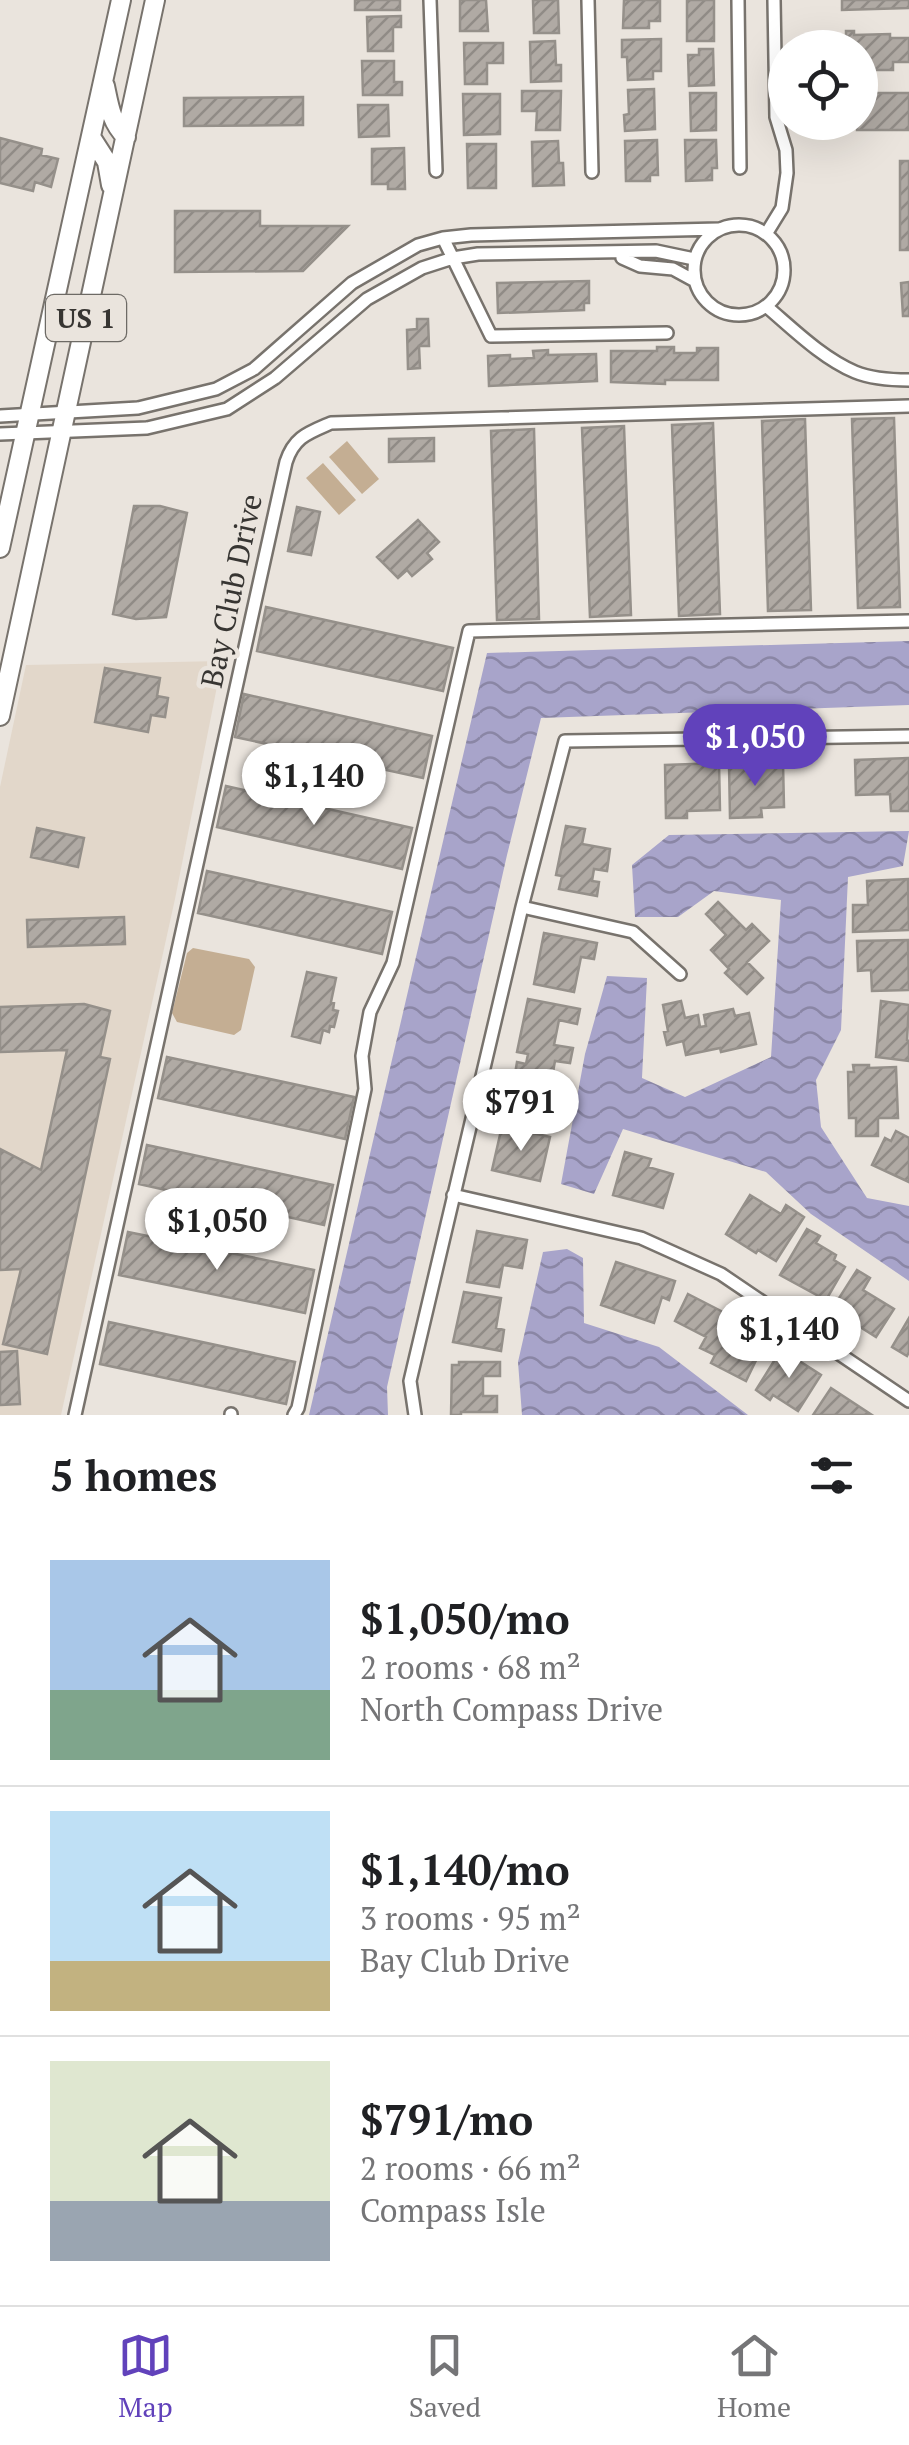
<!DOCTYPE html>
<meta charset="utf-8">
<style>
:root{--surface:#fff;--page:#f6f6f6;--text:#202124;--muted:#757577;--line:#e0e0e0;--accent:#6142bb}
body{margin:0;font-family:"PT Serif",serif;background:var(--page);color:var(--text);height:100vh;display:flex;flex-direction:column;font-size:38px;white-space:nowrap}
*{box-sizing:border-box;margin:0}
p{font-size:32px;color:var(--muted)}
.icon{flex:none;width:55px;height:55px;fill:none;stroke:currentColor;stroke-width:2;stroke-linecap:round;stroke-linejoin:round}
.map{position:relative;height:1415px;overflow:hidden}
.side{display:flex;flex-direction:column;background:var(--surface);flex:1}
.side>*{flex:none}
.fabs{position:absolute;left:768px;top:30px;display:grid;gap:20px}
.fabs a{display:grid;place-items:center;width:110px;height:110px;border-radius:50%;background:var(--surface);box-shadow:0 10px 40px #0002;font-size:50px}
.price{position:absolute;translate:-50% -85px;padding:0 22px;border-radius:35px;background:#fff;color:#222;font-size:32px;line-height:65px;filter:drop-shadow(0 2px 5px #0008)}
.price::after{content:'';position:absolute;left:50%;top:60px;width:30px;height:22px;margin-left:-15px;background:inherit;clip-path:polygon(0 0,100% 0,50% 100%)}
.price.on{background:var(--accent);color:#fff}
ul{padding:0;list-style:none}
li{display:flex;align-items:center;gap:30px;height:250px;padding:0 50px}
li+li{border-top:2px solid var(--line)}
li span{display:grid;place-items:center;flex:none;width:280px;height:200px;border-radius:0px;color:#555}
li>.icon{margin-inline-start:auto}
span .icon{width:120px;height:120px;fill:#fffc;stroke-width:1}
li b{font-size:42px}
h2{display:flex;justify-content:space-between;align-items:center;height:120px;padding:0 50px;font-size:42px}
.tabs{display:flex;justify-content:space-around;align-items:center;height:140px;border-top:2px solid var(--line);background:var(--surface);font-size:28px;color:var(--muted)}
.tabs a{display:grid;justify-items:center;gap:5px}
.tabs .on{color:var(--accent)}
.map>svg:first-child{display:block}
.built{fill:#e2d7ca}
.pitch{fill:#c4ae93}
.water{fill:url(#water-waves)}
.building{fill:url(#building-hatch);stroke:#95908a;stroke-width:2.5}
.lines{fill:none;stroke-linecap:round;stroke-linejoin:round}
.minor-casing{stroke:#78736d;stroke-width:16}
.primary-casing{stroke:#78736d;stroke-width:22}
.minor{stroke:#fff;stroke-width:11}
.primary{stroke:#fff;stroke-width:18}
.labels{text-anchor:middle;stroke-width:9;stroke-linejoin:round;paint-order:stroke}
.shield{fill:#eae4dd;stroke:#6d6a65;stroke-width:2.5}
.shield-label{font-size:28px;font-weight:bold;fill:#373532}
.street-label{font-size:30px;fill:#373532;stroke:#eae4dd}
</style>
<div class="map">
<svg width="909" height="1415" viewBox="0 0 909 1415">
<defs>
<pattern id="water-waves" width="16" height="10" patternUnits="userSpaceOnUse" patternTransform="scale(2.5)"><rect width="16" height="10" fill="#a8a4ca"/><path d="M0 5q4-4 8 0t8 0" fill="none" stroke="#8a86a5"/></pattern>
<pattern id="building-hatch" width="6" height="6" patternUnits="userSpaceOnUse" patternTransform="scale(2.5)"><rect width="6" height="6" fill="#b0aaa4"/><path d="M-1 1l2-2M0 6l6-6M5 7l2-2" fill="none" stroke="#908b86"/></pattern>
</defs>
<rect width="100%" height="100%" fill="#eae4dd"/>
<path class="built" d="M222 661 175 899 61 1415H0V787L26 665Z"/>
<path class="pitch" d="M347 441 379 479 362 494 329 457Z
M323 463 356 500 339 515 306 478Z
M193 948 249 959 255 967 241 1030 234 1035 177 1022 172 1013 187 953Z"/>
<path class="water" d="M909 641V705L541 718 507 855 387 1387 388 1415H309L487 653Z
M909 831 903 866 848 877 841 1030 816 1080 821 1127 867 1198 909 1206V1281L811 1214 766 1172 623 1129 594 1194 561 1184 585 1054 607 976 647 978 642 1078 685 1097 771 1057 781 900 714 891 678 917H635L632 865 669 835Z
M567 1249 583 1258 584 1323 659 1347 748 1415H522L518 1362 543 1252Z"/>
<path class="building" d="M355 0H400V10H355Z
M460 0H486L488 31H460Z
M533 0H558L559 33H534Z
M624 0H660V21H649V28H623Z
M687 0H714V41H687Z
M842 0H909V8L842 10Z
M401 16V27H393V51H368L367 17Z
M846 31H854V35L890 34V38H909V62H893V70H860V48H846Z
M661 39V71H653V79L628 80 627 57H622V40Z
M555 41 556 65H561V81L531 82 530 42Z
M464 43H503V63H487V84H465Z
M699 49H713L714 85 689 86 688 55H699Z
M362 61H394V82H402V95H363Z
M654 89 655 129 625 131 624 115 629 114 628 90Z
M522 91H561L560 130H536L537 111H522Z
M690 93H716V130L691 131Z
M860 93H909V130H857V122H860Z
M463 94H500V134L464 135Z
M303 97V125L184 126V98Z
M358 105H388L389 136 359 137Z
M0 138 42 149 41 155 58 159 51 187 35 182 33 191 0 183Z
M657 140 658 175H650V181H626L625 141Z
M685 140H716L717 168H712V180L686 181Z
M558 141 559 163H563L564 185 533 186 532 142Z
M467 144H496V188H468Z
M404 148 405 189H388V184H372V149Z
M900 161H909V250H900Z
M175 211H260V226H348L303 271 175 272Z
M589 281V303H584V310L498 313 497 283Z
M909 282V316H903L901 283Z
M417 319H428L429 346H419L420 368 408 369 407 330 417 329Z
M657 347H674V353H697V348H718V380H665V384L611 382V351H657Z
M548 350V355L596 354 597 381 489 386 488 356 510 355V359L534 358 533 351Z
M894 418 900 607 858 608 852 419Z
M805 419 811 610 768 611 762 421Z
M713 423 720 614 679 616 672 425Z
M624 426 631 615 590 617 582 428Z
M534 429 539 619 497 620 491 431Z
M434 438V461L389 462V439Z
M134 506H160L187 513 166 617 136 619 113 614Z
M297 507 320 512 311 555 288 551Z
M418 520 439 542 427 553 432 559 412 576 407 570 398 578 377 557Z
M266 607 453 648 443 691 257 651Z
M105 668 160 678 157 696 168 698 165 717 151 715 148 732 95 722Z
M244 694 432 736 423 778 235 737Z
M909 758V811H891L890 794 856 795 855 760Z
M719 763 720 810 687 811V818H666L665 765Z
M783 763 784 807 761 808 762 817 730 818 729 764Z
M226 786 412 828 402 869 217 827Z
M566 826 585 829 582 844 610 849 607 871 594 869 592 881 599 882 597 896 559 889 562 876 556 875Z
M37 828 84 838 78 867 31 857Z
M207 871 392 912 382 954 198 913Z
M908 879 909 930 853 932V905H868L867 881Z
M718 902 746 930 752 924 769 941 747 962 763 978 747 994 725 973 729 969 711 950 726 935 706 914Z
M124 917 125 944 28 947 27 920Z
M544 933 597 943 594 959 581 957 574 992 534 984Z
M908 940 909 990 872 991 871 970 858 971 857 941Z
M307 972 336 978 331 1002 334 1003 333 1010 338 1011 334 1027 330 1026 329 1032 323 1030 320 1043 292 1036Z
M528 999 580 1009 577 1024 559 1020 554 1045 573 1048 570 1063 555 1061 548 1099 512 1092 517 1062 526 1064 528 1054 517 1052Z
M681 1001 685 1018 698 1015 700 1027 706 1026 704 1015 733 1009 735 1016 749 1013 756 1044 721 1052 720 1048 686 1055 683 1041 667 1045 664 1032 668 1031 663 1005Z
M881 1001 909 1005 907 1040 909 1041V1061L876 1057Z
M84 1004 110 1011 100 1057 110 1059 47 1354 3 1344 21 1269 0 1270V1149L41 1170 67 1050 0 1052V1007Z
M167 1057 354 1097 345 1139 158 1098Z
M853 1065H869V1068L896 1067 898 1118H878V1136H856V1118H849L848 1072H854Z
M502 1126 550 1137 540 1181 492 1170Z
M896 1131 909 1138V1182L872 1165 885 1138 891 1141Z
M147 1145 333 1185 324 1225 139 1184Z
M625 1152 651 1159 648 1167 673 1174 663 1208 613 1195Z
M750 1195 781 1214 786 1205 804 1217 776 1261 758 1250 756 1253 726 1234Z
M807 1229 820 1236 816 1243 836 1255 834 1260 845 1267 826 1300 780 1275Z
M477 1231 527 1240 522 1268 503 1265 499 1287 467 1282Z
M128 1232 314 1270 305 1313 119 1275Z
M616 1262 675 1281 669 1300 662 1297 654 1323 601 1305Z
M857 1270 870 1278 863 1290 894 1309 876 1337 832 1309Z
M464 1292 501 1298 496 1328 504 1330 501 1351 453 1342Z
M688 1294 758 1330 749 1346 760 1352 746 1381 711 1363 715 1355 700 1348 706 1337 675 1321Z
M909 1318V1352L907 1356 892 1347Z
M109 1322 295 1362 286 1404 100 1364Z
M17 1351 20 1404 0 1405V1352Z
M779 1353 788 1359 790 1355 821 1375 798 1411 773 1395 770 1400 756 1390Z
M459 1362H500V1376H483V1396H497V1412H461V1415H451L452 1365H459Z
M831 1388 872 1415H813Z"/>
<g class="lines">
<g class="minor-casing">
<path id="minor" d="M430 0 436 171
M588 0 592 172
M738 0 740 168
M694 270a45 45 0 1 1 90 0a45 45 0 1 1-90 0Z
M766 234 782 208 787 173 786 150 776 117 774 0
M443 238 491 336 667 333
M622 258 640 266 673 269 695 281
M766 306C793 329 822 358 855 372 872 379 891 380 909 380
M0 416 138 408 216 389 254 369 352 283 418 245 443 238 471 235 719 229
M0 434 147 428 227 409 275 378 367 299 422 268 453 258 478 254 656 251 694 259
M522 907 633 932 680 974
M453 1195 641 1238 721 1274 909 1401
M75 1415 286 462C294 437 308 433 331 423L909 406
M231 1415V1414
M294 1415 298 1408 365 1089 362 1056 370 1012 393 963 469 631 909 621
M415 1415 410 1381 522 907 565 741 909 736"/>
</g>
<g class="primary-casing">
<path id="primary" d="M105 86C109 105 111 122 126 137
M91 137 107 162 111 185
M0 548 121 0
M0 716 155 0"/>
</g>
<use href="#minor" class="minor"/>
<use href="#primary" class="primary"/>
</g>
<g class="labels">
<rect class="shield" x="46" y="295" width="80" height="46" rx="8"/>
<g class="shield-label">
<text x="86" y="328">US 1</text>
</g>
<g class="street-label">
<text transform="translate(232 591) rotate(-78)" y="10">Bay Club Drive</text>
</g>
</g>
</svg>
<div class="fabs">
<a><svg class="icon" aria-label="locate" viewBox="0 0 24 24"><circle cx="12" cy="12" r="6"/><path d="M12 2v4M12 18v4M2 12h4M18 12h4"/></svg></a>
</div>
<b class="price on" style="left:755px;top:789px">$1,050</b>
<b class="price" style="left:314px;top:828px">$1,140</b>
<b class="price" style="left:521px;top:1154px">$791</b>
<b class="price" style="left:217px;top:1273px">$1,050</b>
<b class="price" style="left:789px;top:1381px">$1,140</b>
</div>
<section class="side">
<h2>5 homes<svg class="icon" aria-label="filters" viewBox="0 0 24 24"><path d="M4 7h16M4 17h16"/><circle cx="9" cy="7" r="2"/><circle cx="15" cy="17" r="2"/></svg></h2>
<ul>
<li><span style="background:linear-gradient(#a9c7e8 65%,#7fa58c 0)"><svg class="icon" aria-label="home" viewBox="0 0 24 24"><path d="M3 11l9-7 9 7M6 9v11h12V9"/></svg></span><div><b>$1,050/mo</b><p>2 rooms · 68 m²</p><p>North Compass Drive</p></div></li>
<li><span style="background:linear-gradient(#bfe0f5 75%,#c2b280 0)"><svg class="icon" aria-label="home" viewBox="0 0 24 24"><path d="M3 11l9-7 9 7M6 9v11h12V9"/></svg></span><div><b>$1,140/mo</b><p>3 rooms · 95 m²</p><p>Bay Club Drive</p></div></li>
<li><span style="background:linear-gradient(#dfe7d0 70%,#9aa5b1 0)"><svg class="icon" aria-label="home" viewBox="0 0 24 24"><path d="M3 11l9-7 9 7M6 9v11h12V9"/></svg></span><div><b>$791/mo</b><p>2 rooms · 66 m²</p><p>Compass Isle</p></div></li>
</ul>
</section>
<nav class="tabs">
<a class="on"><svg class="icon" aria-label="map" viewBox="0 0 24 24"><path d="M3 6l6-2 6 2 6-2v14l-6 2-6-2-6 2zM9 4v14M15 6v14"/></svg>Map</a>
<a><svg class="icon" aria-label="saved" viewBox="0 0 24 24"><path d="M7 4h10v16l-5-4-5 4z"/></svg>Saved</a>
<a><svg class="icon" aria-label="home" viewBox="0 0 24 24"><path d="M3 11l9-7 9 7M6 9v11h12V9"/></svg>Home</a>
</nav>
